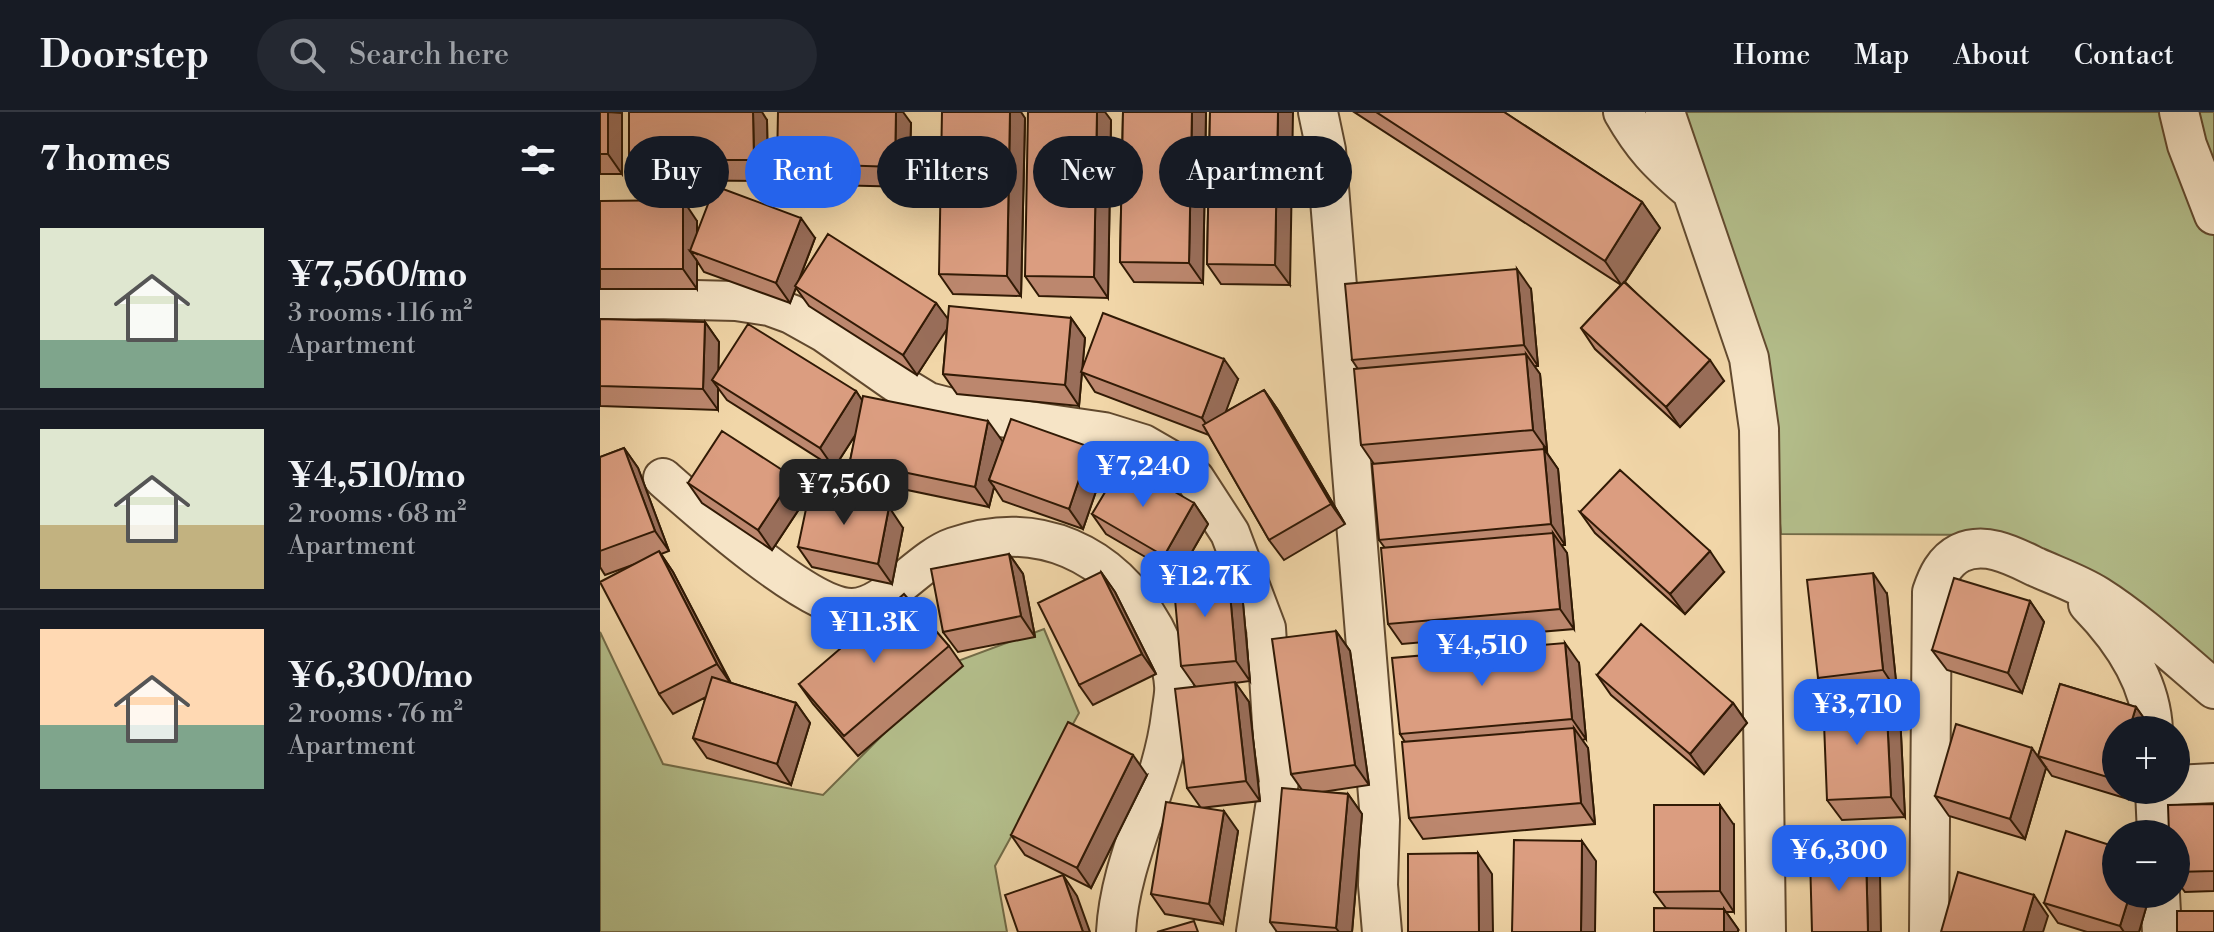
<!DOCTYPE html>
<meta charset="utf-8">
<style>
:root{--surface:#171b24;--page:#242831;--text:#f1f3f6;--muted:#9ea1a6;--line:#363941;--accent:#2563eb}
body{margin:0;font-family:"Libre Bodoni",serif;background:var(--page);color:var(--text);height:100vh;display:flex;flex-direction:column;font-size:30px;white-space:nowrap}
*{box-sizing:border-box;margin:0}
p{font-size:26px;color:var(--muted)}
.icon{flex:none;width:44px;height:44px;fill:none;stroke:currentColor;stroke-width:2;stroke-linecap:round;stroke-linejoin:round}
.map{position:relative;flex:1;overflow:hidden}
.panel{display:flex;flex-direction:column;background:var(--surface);width:600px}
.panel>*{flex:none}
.banner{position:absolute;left:24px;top:24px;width:760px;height:72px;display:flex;gap:16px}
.controls{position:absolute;left:1502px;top:604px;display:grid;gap:16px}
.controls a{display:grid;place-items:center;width:88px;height:88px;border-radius:50%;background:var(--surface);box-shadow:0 8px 32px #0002;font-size:40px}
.price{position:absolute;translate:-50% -68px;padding:0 18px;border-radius:16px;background:var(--accent);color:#fff;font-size:26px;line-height:52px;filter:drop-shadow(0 2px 4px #0008)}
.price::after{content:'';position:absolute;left:50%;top:48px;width:24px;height:18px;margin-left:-12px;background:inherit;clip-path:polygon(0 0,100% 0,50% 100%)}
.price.active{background:#222;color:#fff}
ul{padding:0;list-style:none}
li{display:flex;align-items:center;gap:24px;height:200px;padding:0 40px}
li+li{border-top:2px solid var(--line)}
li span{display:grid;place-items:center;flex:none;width:224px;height:160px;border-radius:0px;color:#555}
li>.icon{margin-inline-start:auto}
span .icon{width:96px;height:96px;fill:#fffc;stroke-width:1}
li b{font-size:34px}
h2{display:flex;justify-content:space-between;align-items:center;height:96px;padding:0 40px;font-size:34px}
.chip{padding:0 28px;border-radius:36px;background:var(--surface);box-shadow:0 8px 32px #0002;font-size:28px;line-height:72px}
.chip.active{background:var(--accent);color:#fff}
header{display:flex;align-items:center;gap:48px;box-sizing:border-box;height:112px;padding:0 40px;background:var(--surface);border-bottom:2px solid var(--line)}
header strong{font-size:38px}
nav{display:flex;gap:44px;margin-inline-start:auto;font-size:28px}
.search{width:560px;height:72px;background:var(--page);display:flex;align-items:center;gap:20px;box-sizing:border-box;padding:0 28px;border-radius:44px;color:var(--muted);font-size:30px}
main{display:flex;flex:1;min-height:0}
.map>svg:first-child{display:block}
.green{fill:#b4bf8c;stroke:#726c48;stroke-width:2}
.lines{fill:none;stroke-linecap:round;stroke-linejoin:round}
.minor-casing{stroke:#61492e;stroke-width:42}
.minor{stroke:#f6e4c6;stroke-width:38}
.wall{fill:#bc876e;stroke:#311a05;stroke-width:2}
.shaded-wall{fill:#996e5a;stroke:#311a05;stroke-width:2}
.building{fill:#db9d80;stroke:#311a05;stroke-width:2}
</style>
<header>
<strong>Doorstep</strong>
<div class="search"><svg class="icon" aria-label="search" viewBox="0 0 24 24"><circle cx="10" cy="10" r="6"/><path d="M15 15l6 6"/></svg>Search here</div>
<nav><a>Home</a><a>Map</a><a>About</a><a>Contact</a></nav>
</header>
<main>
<section class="panel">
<h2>7 homes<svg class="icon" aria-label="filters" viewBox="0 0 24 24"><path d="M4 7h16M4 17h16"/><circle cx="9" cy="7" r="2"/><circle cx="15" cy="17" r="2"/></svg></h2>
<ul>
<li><span style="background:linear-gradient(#dfe7d0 70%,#7fa58c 0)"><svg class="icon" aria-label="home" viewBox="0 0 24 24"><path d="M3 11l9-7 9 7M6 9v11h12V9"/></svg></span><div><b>¥7,560/mo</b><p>3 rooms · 116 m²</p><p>Apartment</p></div></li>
<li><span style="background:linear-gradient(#dfe7d0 60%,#c2b280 0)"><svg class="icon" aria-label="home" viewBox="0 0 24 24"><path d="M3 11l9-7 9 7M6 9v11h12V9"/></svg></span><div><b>¥4,510/mo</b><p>2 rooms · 68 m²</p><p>Apartment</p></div></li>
<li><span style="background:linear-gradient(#ffd9b3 60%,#7fa58c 0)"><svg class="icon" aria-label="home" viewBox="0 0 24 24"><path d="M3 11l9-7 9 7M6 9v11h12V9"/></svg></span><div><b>¥6,300/mo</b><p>2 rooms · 76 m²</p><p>Apartment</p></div></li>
</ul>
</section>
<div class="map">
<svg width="1614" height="820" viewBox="0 0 1614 820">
<rect width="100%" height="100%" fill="#f1d6a8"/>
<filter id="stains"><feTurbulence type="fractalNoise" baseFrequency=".0025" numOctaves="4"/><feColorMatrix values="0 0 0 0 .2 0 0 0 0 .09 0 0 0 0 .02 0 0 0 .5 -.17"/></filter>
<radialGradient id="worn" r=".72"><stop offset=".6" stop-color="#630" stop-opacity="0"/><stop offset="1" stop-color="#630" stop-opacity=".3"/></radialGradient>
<path class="green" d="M1081 0H1614V566L1400 423 1181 422 1165 255Z
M444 517 479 601 395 754 407 820H0V520L63 652 223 683 355 550Z"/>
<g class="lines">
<g class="minor-casing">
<path id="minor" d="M718 0 726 38 780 708 778 773 782 820
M1023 0C1043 35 1058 50 1088 76
M1065 0 1149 246 1159 317 1166 820
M1579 0 1587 33 1614 103
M0 188 54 187 136 189 169 194 191 202 225 221 295 270 328 290 355 297 400 305 504 320 543 332 569 347 595 367 630 421 666 516 673 627 679 669 656 820
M63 366C97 396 208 495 251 496 285 497 319 447 354 435 438 406 512 441 554 516 563 534 573 552 574 573 575 582 572 593 571 603 562 678 520 745 516 820
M1488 492C1521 526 1551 569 1553 618
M1576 673 1614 671
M1555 678 1557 722
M1560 782 1562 820
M1329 820 1332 480C1337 465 1344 449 1360 441 1386 429 1413 444 1436 455 1456 464 1479 472 1498 484 1539 510 1576 545 1614 577"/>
</g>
<use href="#minor" class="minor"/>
</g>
<path class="wall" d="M0 0 22 1V62H0Z
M523 0H606L603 171 534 170 520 150Z
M610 0 690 173 621 172 607 152Z
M754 0H904L1042 90 1060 116 1025 170 1124 269 1080 315 995 237 981 216 1021 173Z
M425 6 421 184 353 182 339 162Z
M167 8 168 69 43 68 29 48Z
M511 8 508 186 439 184 425 164Z
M311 11 309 75 191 72 177 51Z
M0 89 97 109V122L215 126 199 168 336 191 348 208 471 206 485 226 482 259 638 267 625 300 664 278 678 298 745 412 684 448 669 428 609 323 495 280 482 260 479 294 357 282 343 262 347 216 317 263 209 194 196 176 190 191 104 160 97 149V177H0Z
M931 177 938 254H934L940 262 947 338H945L958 357 965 433H961L967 441 974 517 802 532 788 512 785 436 779 428 774 352 761 333 758 257 752 248Z
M0 207 105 210 119 230 118 259 256 279 262 289 403 330 504 356 483 417 403 389 394 375 389 395 264 369 250 349 256 322 234 356 127 288 118 276V298L0 294Z
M24 336 38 356 69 439 61 442 73 460 131 571 196 591 210 611 191 673 107 646 93 626 106 585 73 602 59 582 35 452 5 463 0 455V345Z
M88 371 207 385 172 438 102 391Z
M594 391 608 412 578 464 506 422 492 402Z
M980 400 1124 460 1085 502 995 421Z
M303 416 292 472 212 455 198 435Z
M409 442 423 462 435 525 358 540 343 520Z
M628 459 642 480 650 569 635 571 649 590 660 689 601 696 638 719 623 812 565 802 551 782 601 696 587 676 595 574 581 554Z
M501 460 515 480 556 562 493 593 479 573Z
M1287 482 1297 579 1259 583 1286 582 1300 602 1305 705 1242 708 1227 688 1231 584 1218 566Z
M1430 489 1444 510 1422 581 1347 558 1332 538Z
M736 519 750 539 769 673 722 680 748 682 762 702 752 820H677L670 810 702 678 691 662Z
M349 534 363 554 258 644 213 592 199 572Z
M979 551 986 627 982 628 988 636 995 712 823 727 809 706 805 630 800 622Z
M997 563 1133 591 1147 611 1104 662 1011 583Z
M1460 572 1536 595 1550 615 1549 618H1516V678H1531L1528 687 1452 664 1438 644Z
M1446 656 1425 727 1349 704 1335 684Z
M547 663 491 776 425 743 411 723Z
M1614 692V779L1585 780 1576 768V722Z
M1134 713V800H1126L1138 817 1066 796 1054 780Z
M1516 782H1550L1539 820H1487L1458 811 1444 791Z"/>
<path class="shaded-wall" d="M8 0 22 1V62L8 42Z
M153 0H162L167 8 168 69 154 48Z
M296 0H303L311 11 309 75 295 55Z
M410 0H421L425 6 421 184 407 164Z
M497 0H505L511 8 508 186 494 165Z
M592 0H606L603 171 589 151Z
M678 0H693L690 173 675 153Z
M83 88 97 109V142L90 139 97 149V177L83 157Z
M1042 90 1060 116 1022 174 1005 149Z
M201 106 215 126 190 191 176 171Z
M917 157 931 177 938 254 924 233Z
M336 191 351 211 317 263 303 243Z
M471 206 485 226 479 294 465 273Z
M105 210 119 230 118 272 112 268 118 276V298L103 277Z
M926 242 940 262 947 338 933 318Z
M624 247 638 267 616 326 602 306Z
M1110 248 1124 269 1080 315 1066 295Z
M664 278 678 298 745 412 731 392Z
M256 279 270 300 234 356 220 336Z
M388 309 403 330 389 368 394 375 389 395 375 375Z
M490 335 504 356 483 417 469 397Z
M24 336 38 356 69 439 55 419Z
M944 337 958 357 965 433 951 412Z
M193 365 207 385 172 438 158 418Z
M594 391 608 412 578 464 564 444Z
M289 395 303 416 292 472 278 452Z
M953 421 967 441 974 517 960 497Z
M59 439 73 460 131 572 117 552Z
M1110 439 1124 460 1085 502 1070 482Z
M409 442 423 462 435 525 421 504Z
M628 459 642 480 650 569 636 549Z
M501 460 515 480 556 562 542 542Z
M1273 461 1287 482 1297 579 1283 558Z
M1430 489 1444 510 1422 581 1408 561Z
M736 519 750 539 769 673 755 653Z
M965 531 979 551 986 627 972 607Z
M635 570 649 590 660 689 646 669Z
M1286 582 1300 602 1305 705 1291 685Z
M196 591 210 611 191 673 177 652Z
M1133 591 1147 611 1104 662 1090 642Z
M1536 595 1550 615 1549 618H1529Z
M974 616 988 636 995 712 981 691Z
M1432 636 1446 656 1425 727 1410 707Z
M533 643 547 663 491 776 477 756Z
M1522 678H1531L1528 687Z
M748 682 762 702 752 820H739L736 816Z
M1120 693 1134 713V800L1120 779Z
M624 699 638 719 623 812 609 792Z
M982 729 996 749 995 820H981Z
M878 741 892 762 893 820H879Z
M1266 742 1280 762 1281 820H1268Z
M463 763 477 784 490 820H483Z
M1530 782H1550L1539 820H1524L1520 814Z
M1434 783 1448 804 1443 820H1423Z
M1124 797 1138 817V820H1124Z"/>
<path class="building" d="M0 0H8V42H0Z
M29 0H153L154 48H29Z
M178 0H296L295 55 177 51Z
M342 0H410L407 164 339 162Z
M428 0H497L494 165 425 164Z
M523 0H592L589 151 520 150Z
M610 0H678L675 153 607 152Z
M776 0H904L1042 90 1005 149Z
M115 74 201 106 176 171 90 139Z
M83 88V157H0V89Z
M228 122 336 191 303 243 195 174Z
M917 157 924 233 752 248 745 172Z
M1024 170 1110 248 1066 295 981 216Z
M349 194 471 206 465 273 343 262Z
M503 201 624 247 602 306 481 260Z
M0 207 105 210 103 277 0 274Z
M148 212 256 279 220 336 112 268Z
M926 242 933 318 761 333 754 257Z
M664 278 731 392 669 428 603 313Z
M263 284 388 309 375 375 250 349Z
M411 307 490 335 469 397 389 368Z
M122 319 193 365 158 418 88 371Z
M24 336 55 419 0 439V345Z
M944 337 951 412 779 428 772 352Z
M523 350 594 391 564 444 492 402Z
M1020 358 1110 439 1070 482 980 400Z
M210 378 289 395 278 452 198 435Z
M953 421 960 497 788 512 781 436Z
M59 439 117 552 59 582 0 470Z
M409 442 421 504 343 520 331 457Z
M628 459 636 549 581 554 573 465Z
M501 460 542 542 479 573 438 491Z
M1273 461 1283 558 1218 566 1207 468Z
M1354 466 1430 489 1408 561 1332 538Z
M304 482 349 534 244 624 199 572Z
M1041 512 1133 591 1090 642 997 563Z
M736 519 755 653 691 662 672 527Z
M965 531 972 607 800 622 792 546Z
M112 565 196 591 177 652 93 626Z
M635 570 646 669 587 676 575 577Z
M1460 572 1536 595 1529 618H1516V660L1514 667 1438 644Z
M1286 582 1291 685 1227 688 1223 585Z
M468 610 533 643 477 756 411 723Z
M1356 612 1432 636 1410 707 1335 684Z
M974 616 981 691 809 706 802 630Z
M682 676 748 682 736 816 670 810Z
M566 690 624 699 609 792 551 782Z
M1614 692V759L1576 760V722H1569L1568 693Z
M1054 693H1120V779L1054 780Z
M1466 719 1516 735V782H1530L1520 814 1444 791Z
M914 728 982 729 981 820H912Z
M878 741 879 820H808V742Z
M1266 742 1268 820H1212L1210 744Z
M1358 760 1434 783 1423 820H1341Z
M463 763 483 820H418L405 783Z
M1054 796 1124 797V820H1054Z
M1577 799H1614V820H1577Z
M594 809 598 820H557Z"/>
<rect width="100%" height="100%" filter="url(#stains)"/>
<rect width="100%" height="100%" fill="url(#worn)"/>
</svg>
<div class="controls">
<a>+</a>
<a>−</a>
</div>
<b class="price" style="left:543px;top:397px">¥7,240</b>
<b class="price active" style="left:244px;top:415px">¥7,560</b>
<b class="price" style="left:605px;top:507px">¥12.7K</b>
<b class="price" style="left:274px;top:553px">¥11.3K</b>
<b class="price" style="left:882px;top:576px">¥4,510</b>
<b class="price" style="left:1257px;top:635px">¥3,710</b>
<b class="price" style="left:1239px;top:781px">¥6,300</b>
<div class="banner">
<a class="chip">Buy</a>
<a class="chip active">Rent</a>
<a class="chip">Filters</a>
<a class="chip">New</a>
<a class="chip">Apartment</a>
</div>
</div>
</main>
